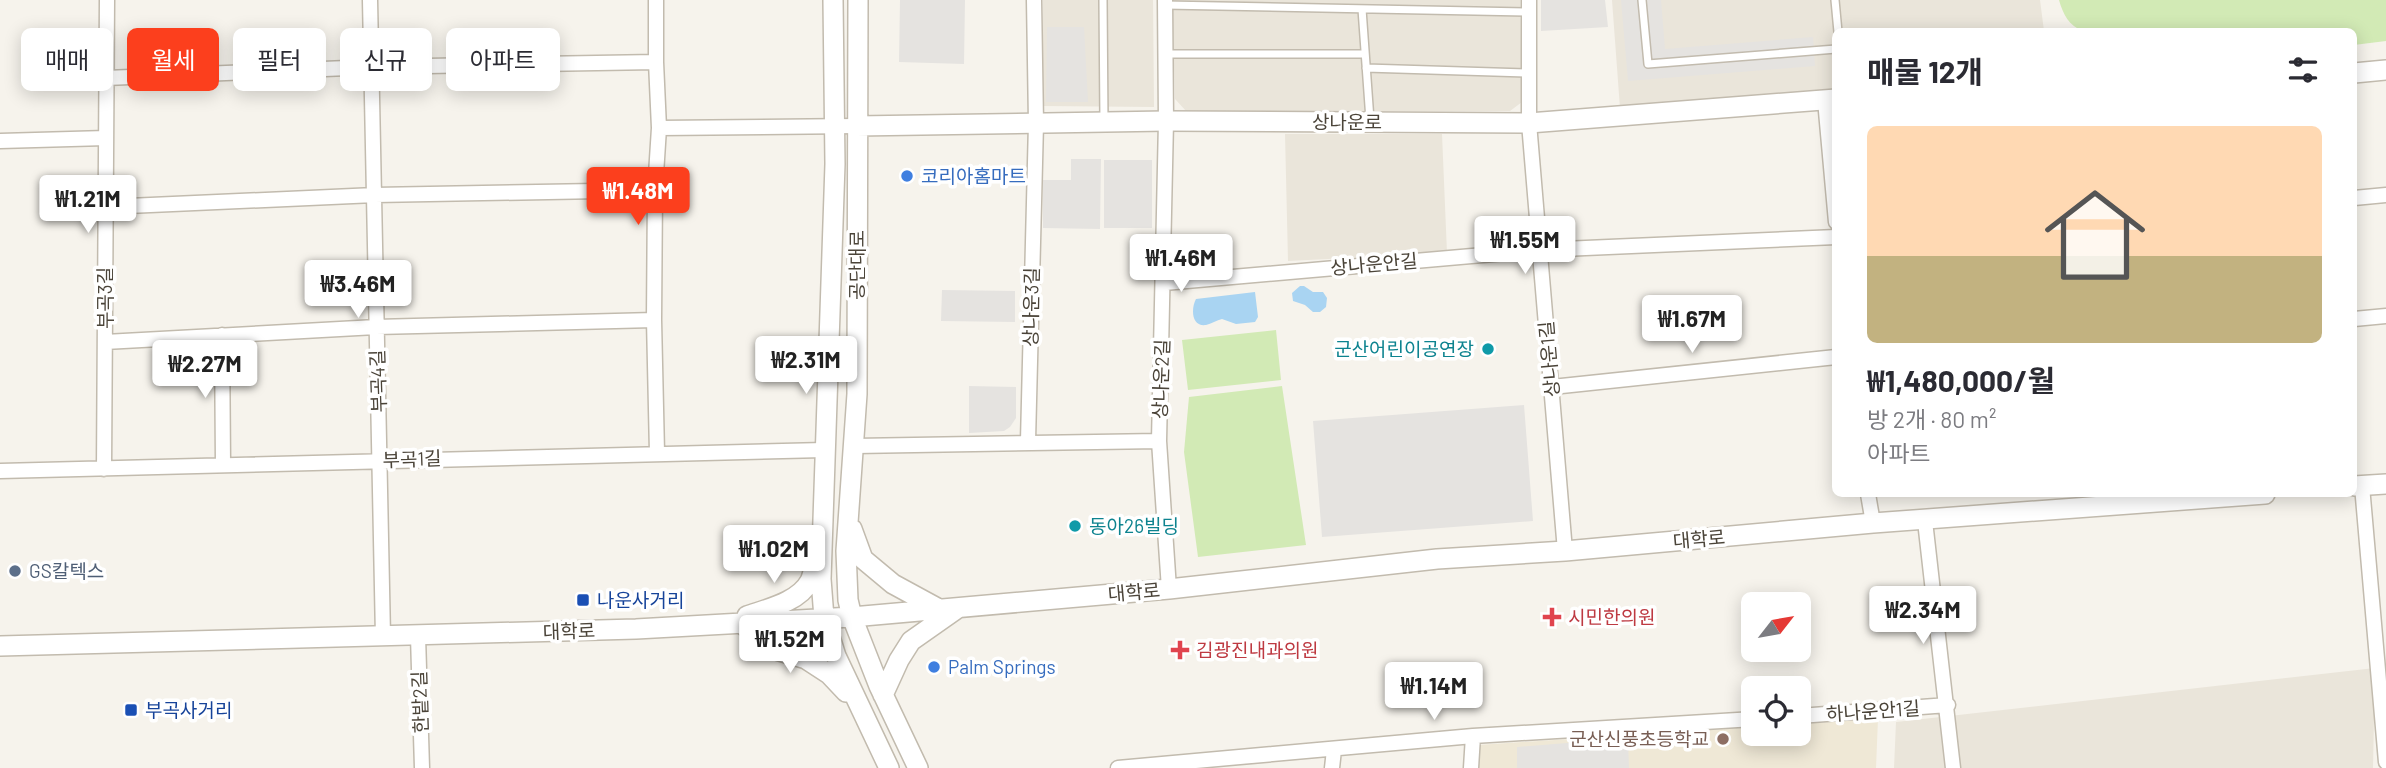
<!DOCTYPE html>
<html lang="ko">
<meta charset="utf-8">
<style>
:root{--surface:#fff;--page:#f7f7f7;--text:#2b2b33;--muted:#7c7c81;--line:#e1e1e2;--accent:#fc3f1d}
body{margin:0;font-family:Barlow,"Noto Sans KR",sans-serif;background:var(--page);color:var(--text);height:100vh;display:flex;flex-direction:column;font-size:26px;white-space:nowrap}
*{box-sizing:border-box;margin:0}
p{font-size:23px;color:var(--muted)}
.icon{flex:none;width:38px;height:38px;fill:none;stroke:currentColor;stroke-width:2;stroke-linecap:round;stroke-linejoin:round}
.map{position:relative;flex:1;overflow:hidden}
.side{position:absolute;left:1832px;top:28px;width:525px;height:469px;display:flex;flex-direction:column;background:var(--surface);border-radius:10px;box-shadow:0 4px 18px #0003}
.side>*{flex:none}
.top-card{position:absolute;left:21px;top:28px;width:665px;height:63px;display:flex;gap:14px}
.needle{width:46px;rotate:59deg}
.tools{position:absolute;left:1741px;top:592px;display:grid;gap:14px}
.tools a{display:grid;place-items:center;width:70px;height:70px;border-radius:10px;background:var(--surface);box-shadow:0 4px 18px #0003;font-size:35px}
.price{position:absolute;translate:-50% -60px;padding:0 16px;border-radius:7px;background:#fff;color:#222;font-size:23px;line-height:46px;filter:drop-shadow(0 2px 4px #0008)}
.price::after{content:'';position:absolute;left:50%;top:42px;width:21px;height:16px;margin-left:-10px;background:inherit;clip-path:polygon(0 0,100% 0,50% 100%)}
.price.on{background:var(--accent);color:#fff}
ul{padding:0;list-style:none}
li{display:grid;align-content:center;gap:14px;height:371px;padding:0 35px}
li+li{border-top:2px solid var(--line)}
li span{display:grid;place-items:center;height:217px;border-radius:10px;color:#555}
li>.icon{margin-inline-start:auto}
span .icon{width:126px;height:126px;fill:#fffc;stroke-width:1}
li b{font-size:30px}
h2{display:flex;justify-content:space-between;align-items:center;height:84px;padding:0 35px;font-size:30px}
.chip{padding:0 24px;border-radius:10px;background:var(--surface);box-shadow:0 4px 18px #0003;font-size:24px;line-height:63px}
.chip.on{background:var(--accent);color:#fff}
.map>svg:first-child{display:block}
.residential{fill:#eae5da}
.education{fill:#efe8d6}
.green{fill:#d2eab5}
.parking{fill:#e5e3e0}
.water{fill:#a9d4f2}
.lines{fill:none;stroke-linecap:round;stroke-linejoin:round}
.service-casing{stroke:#c2bbae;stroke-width:10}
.minor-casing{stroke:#c2bbae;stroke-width:17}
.tertiary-casing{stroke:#c2bbae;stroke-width:22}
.service{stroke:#fff;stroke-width:7}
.minor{stroke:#fff;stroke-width:14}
.tertiary{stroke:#fff;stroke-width:19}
.shop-dot{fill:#3f7fe0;stroke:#fff;stroke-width:2.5}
.culture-dot{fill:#0f9aa8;stroke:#fff;stroke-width:2.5}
.service-dot{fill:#5c6f8a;stroke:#fff;stroke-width:2.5}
.transit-dot{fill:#1a4fb4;stroke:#fff;stroke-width:2.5}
.health-dot{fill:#e0444e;stroke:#fff;stroke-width:2.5}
.education-dot{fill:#8d6e63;stroke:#fff;stroke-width:2.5}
.labels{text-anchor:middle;stroke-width:7;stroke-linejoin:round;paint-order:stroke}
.street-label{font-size:19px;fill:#4b4439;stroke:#fff}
.shop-label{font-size:19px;fill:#366cbe;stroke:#fff;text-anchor:start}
.culture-label{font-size:19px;fill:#0d838f;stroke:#fff;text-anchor:end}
.service-label{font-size:19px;fill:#4e5e75;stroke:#fff;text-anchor:start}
.transit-label{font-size:19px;fill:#164399;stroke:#fff;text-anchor:start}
.health-label{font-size:19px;fill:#be3a42;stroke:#fff;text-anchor:start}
.education-label{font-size:19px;fill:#785e54;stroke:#fff;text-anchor:end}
</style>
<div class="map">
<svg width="2386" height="768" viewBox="0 0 2386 768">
<rect width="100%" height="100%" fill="#f6f3ec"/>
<path class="residential" d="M1043 0H1153L1154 107 1042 106Z
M1172 0H1520L1522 102 1510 111 1187 112 1175 99Z
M1612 0H2040L2044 31 1836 32V91L1620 108Z
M1285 134H1442L1447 253 1288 261Z
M2375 668 2373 768H1894L1896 722Z"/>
<path class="education" d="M1878 719 1876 768H1477L1478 745 1753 727 1754 733H1799V724Z"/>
<path class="green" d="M2059 0H2386V41L2354 45V32L2083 31C2069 26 2063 14 2059 0Z
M1276 330 1281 380 1188 390 1182 340Z
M1282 386 1306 545 1198 557 1184 452 1189 397Z"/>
<path class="parking" d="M900 0H965L964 64 899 62Z
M1541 0H1605L1608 27 1541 31Z
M1621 0H1661L1665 49 1813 37 1815 66 1628 81Z
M1047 27H1084L1088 102H1046Z
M1071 159H1101L1100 229 1043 228V180H1071Z
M1104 160H1152V228H1104Z
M942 290 1015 291V322L941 321Z
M969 386 1016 387V418L1010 427 1004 431 969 433Z
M1524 405 1533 521 1322 537 1313 421Z
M1628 738 1629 768H1517V747Z"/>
<path class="water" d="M1300 286H1304L1313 292H1323L1327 298 1326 307 1320 312H1313L1305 305 1293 301 1292 293Z
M1255 292 1258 317 1255 322 1236 324 1222 319C1217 320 1211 324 1206 325 1191 327 1191 308 1196 299Z"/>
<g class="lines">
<g class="service-casing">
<path id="service" d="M1103 0 1104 122
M1642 0 1648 64 1836 49
M1835 0 1838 32
M1165 5 1528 12
M1362 9 1370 120
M1166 54H1365
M1366 68 1528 73"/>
</g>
<g class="minor-casing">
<path id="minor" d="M370 0 383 637
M656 0V62L659 128 655 190 654 320 657 453
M1165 0 1166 121 1159 441 1169 589
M1529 0V123L1565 551
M106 78 372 67 656 62
M1825 100 1836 222
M659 128 857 126
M0 141 106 138
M2354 198 2386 195
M106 207 375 195 655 190
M1164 283 1540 250 1836 237
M2354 319 2386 316
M222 335 223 465
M105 342 376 327 654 320
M1552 387 1836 357
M1028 441 1036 123 1034 0
M855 446 1159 441
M104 469 107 0
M0 471 824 450
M2362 486 2386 762
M1868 494 1873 523
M1925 521 1953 768
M418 636 422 768
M1799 716 1948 705
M1118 768 1473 736 1754 719
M1332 768 1334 750
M1471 768 1473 736"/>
</g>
<g class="tertiary-casing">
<path id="tertiary" d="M833 0 835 164 821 579 824 618 836 656 889 768
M858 0 857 394 846 551 848 600 852 617 879 686 918 768
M2354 73 2386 70
M857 126 1166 121 1529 123 1836 99
M2354 486 2386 484
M852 529 863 559 893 584 939 609
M747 616C767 609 799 602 810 581 813 575 814 566 816 559
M741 623 776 650 806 659 829 674 846 692
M0 646 636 629 852 617 1169 589 1437 559 1565 551 1873 523 2265 494
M883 695 899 660 911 641 958 608"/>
</g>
<use href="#service" class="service"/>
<use href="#minor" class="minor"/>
<use href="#tertiary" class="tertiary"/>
</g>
<g class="shop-dot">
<circle cx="907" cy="176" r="7"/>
<circle cx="934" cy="667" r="7"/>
</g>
<g class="culture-dot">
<circle cx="1488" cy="349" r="7"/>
<circle cx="1075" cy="526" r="7"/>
</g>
<circle class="service-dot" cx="15" cy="571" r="7"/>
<g class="transit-dot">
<rect x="576" y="593" width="14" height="14" rx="3.5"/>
<rect x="124" y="703" width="14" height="14" rx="3.5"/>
</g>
<g class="health-dot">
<path d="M1548.5 606.5h7v7h7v7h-7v7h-7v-7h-7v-7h7z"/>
<path d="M1176.5 639.5h7v7h7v7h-7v7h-7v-7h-7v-7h7z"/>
</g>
<circle class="education-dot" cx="1723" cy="739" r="7"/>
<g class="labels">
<g class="street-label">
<text x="1347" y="129">상나운로</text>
<text transform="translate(1374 264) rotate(-5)" y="7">상나운안길</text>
<text transform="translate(857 265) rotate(-90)" y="7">공단대로</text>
<text transform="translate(105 298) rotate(-90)" y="7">부곡3길</text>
<text transform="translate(1031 307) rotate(-89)" y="7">상나운3길</text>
<text transform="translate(1549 359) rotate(-95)" y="7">상나운1길</text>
<text transform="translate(1161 379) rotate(-88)" y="7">상나운2길</text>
<text transform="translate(378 381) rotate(-92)" y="7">부곡4길</text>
<text transform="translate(412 459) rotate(-2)" y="7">부곡1길</text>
<text transform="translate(1699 539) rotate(-5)" y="7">대학로</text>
<text transform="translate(1134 592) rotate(-5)" y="7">대학로</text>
<text transform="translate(569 631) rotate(-2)" y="7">대학로</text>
<text transform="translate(420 702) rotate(-92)" y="7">한밭2길</text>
<text transform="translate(1873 711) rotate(-4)" y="7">하나운안1길</text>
</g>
<g class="shop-label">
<text x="921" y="183">코리아홈마트</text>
<text x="948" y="674">Palm Springs</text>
</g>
<g class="culture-label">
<text x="1474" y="356">군산어린이공연장</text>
<text x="1089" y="533" text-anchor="start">동아26빌딩</text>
</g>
<g class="service-label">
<text x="29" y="578">GS칼텍스</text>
</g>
<g class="transit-label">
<text x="597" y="607">나운사거리</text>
<text x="145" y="717">부곡사거리</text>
</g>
<g class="health-label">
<text x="1568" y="624">시민한의원</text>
<text x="1196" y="657">김광진내과의원</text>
</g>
<g class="education-label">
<text x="1709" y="746">군산신풍초등학교</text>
</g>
</g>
</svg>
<div class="tools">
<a><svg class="needle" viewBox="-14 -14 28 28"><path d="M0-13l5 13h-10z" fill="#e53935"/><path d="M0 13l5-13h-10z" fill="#7c7c81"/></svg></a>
<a><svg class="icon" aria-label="locate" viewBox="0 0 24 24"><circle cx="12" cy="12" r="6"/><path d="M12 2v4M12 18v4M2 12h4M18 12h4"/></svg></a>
</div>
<b class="price on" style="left:638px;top:227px">₩1.48M</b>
<b class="price" style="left:88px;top:235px">₩1.21M</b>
<b class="price" style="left:1525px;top:276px">₩1.55M</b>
<b class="price" style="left:1181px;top:294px">₩1.46M</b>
<b class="price" style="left:358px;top:320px">₩3.46M</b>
<b class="price" style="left:1692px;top:355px">₩1.67M</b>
<b class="price" style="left:806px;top:396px">₩2.31M</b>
<b class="price" style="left:205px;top:400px">₩2.27M</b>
<b class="price" style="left:774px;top:585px">₩1.02M</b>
<b class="price" style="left:1923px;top:646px">₩2.34M</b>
<b class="price" style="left:790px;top:675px">₩1.52M</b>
<b class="price" style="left:1434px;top:722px">₩1.14M</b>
<div class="top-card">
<a class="chip">매매</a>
<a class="chip on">월세</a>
<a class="chip">필터</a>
<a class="chip">신규</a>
<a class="chip">아파트</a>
</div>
<section class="side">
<h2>매물 12개<svg class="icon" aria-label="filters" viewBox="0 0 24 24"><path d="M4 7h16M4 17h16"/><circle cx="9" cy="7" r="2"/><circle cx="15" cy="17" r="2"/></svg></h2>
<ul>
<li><span style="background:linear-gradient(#ffd9b3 60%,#c2b280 0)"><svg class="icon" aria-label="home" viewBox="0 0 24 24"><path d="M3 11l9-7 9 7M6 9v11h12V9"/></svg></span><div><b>₩1,480,000/월</b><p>방 2개 · 80 m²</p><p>아파트</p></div></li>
</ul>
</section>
</div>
